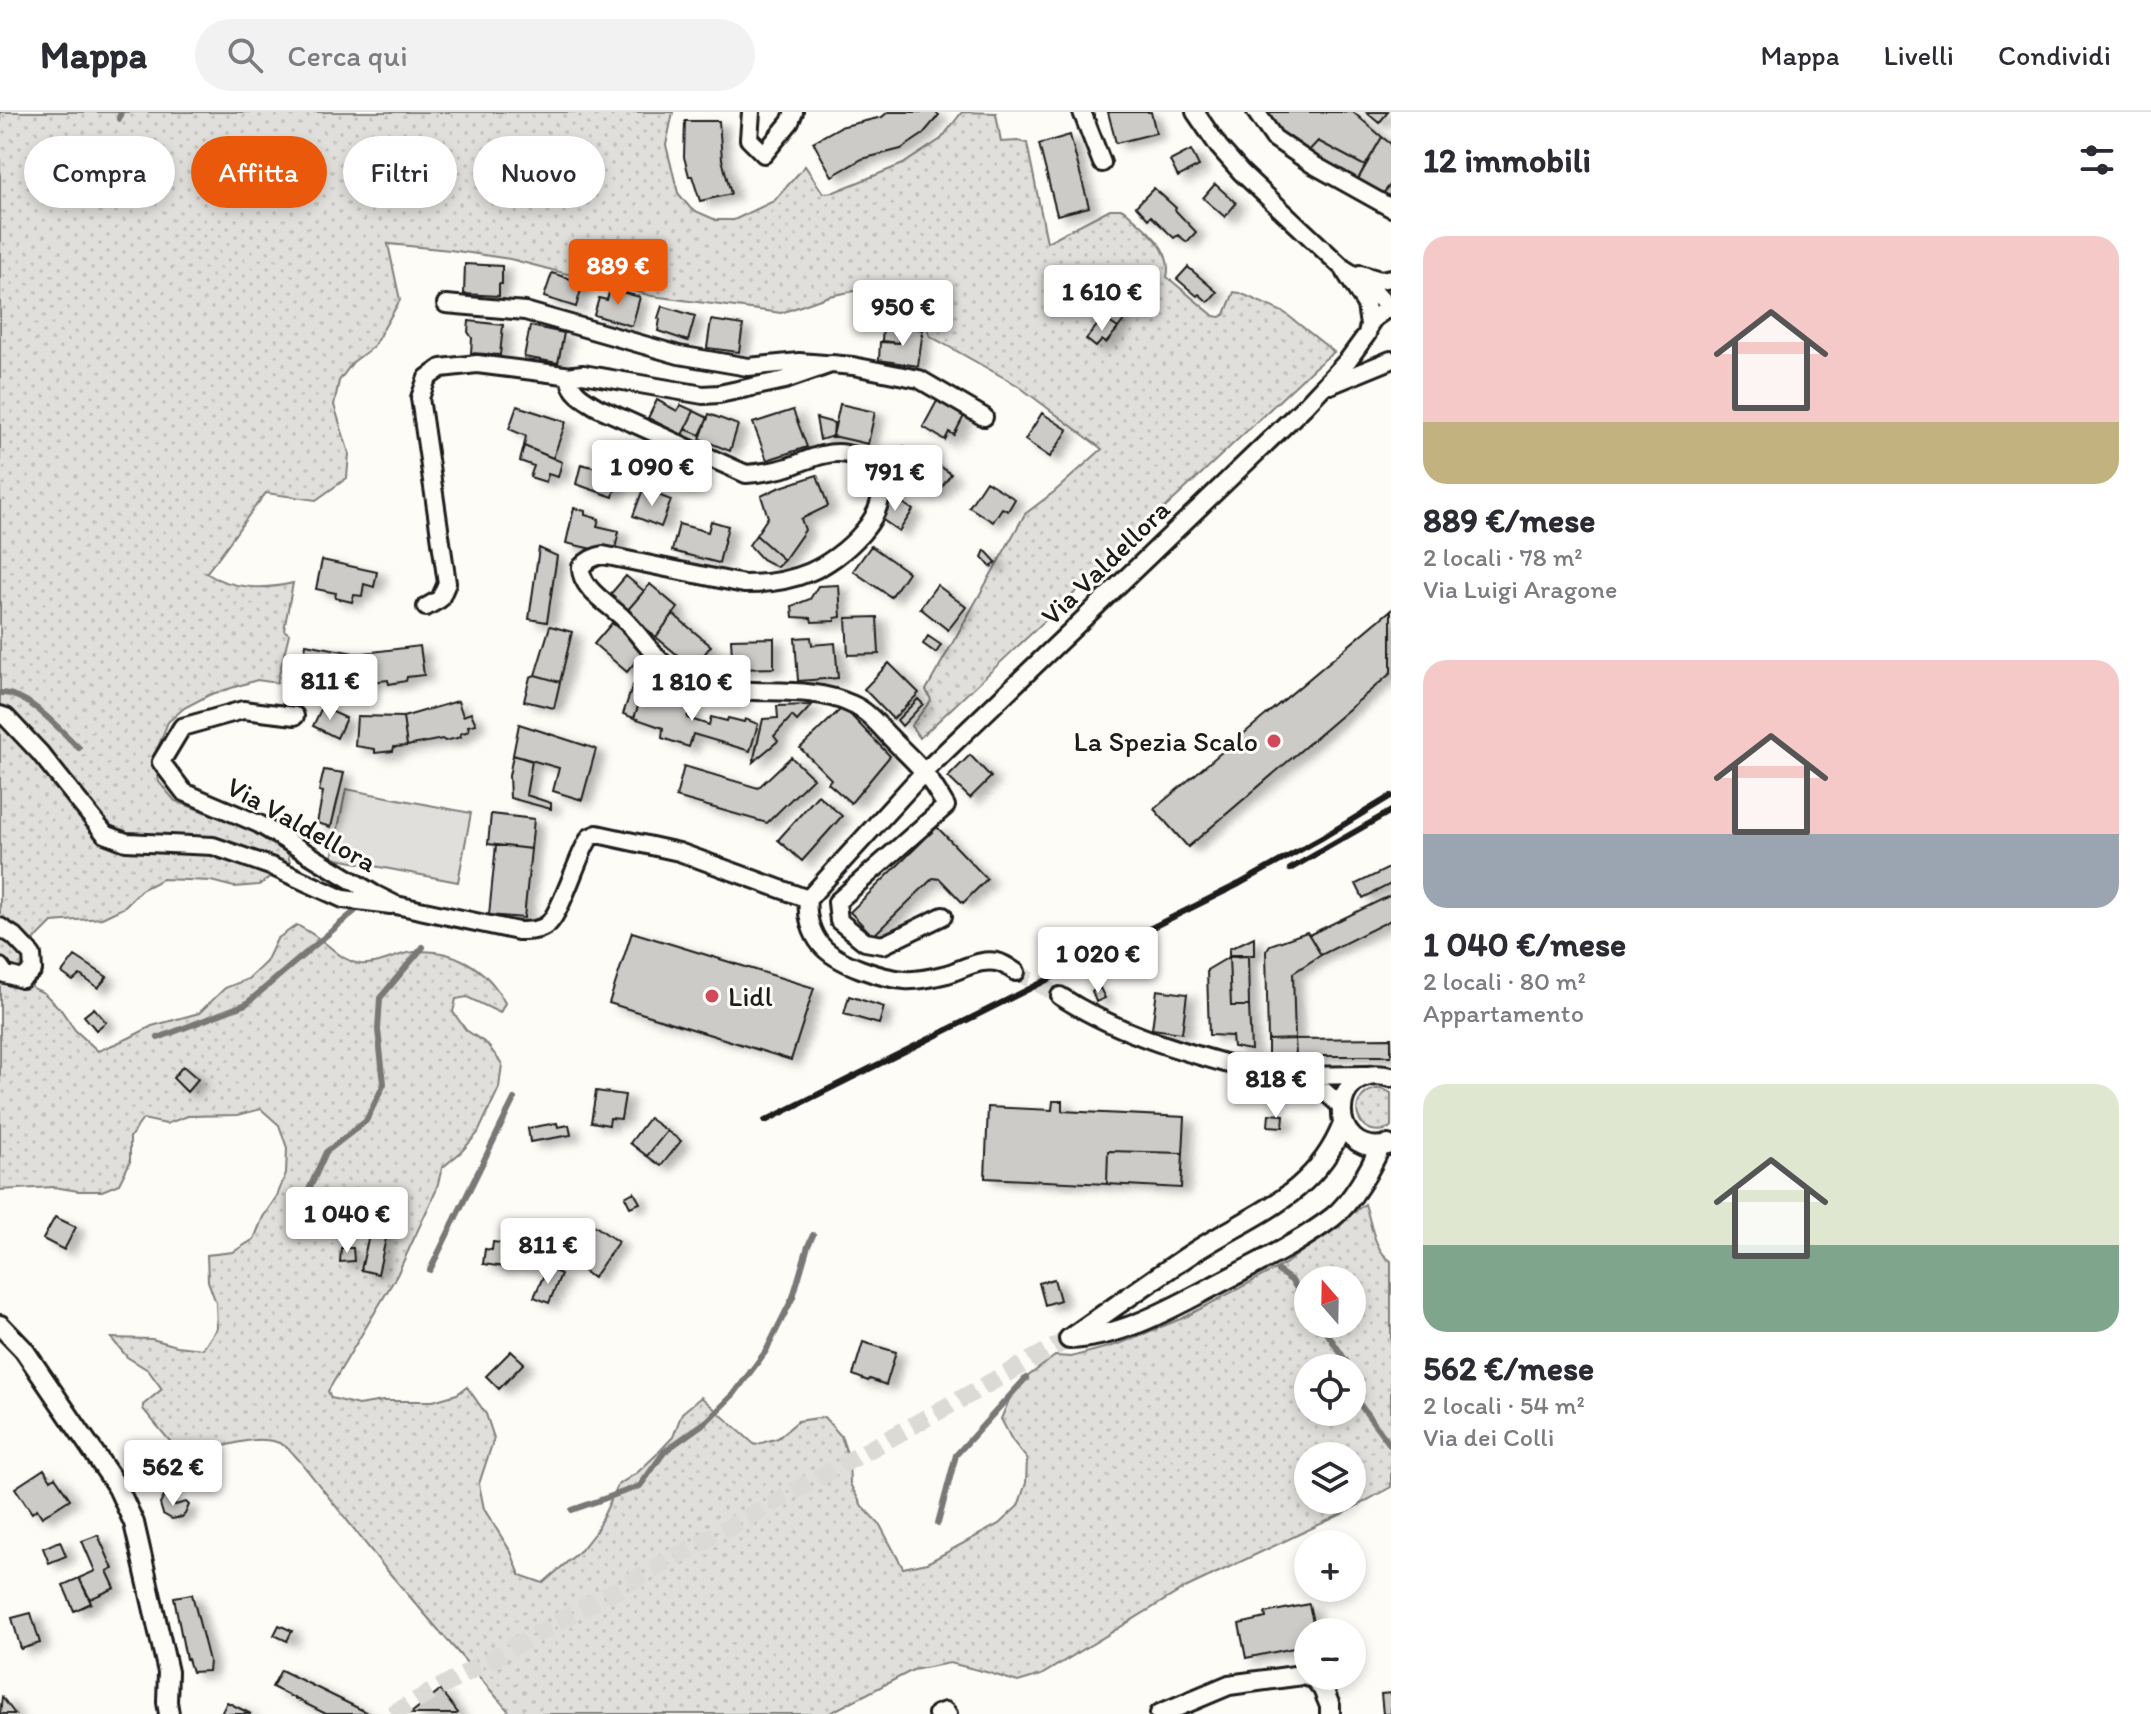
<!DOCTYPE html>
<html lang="it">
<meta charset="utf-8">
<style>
:root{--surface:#fff;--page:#f2f2f3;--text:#2b2b33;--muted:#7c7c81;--line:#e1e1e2;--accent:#ea580c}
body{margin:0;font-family:Itim,sans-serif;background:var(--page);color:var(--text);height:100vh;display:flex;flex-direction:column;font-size:30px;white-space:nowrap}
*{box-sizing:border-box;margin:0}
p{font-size:26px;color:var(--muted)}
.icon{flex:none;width:44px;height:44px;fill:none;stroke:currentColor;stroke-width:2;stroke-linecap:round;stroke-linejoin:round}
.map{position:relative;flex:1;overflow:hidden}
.details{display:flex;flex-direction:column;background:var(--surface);width:760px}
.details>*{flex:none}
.hud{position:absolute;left:24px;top:24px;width:760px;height:72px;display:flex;gap:16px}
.needle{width:52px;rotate:340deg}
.tools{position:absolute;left:1294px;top:1154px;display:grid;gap:16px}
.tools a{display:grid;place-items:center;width:72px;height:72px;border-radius:50%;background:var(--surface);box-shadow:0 4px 12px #0003;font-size:40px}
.price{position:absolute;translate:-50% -68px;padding:0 18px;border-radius:8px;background:#fff;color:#222;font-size:26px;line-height:52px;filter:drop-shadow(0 2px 4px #0008)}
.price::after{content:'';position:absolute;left:50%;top:48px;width:24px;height:18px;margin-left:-12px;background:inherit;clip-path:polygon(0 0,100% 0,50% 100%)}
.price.current{background:var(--accent);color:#fff}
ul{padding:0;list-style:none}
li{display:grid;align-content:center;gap:16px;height:424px;padding:0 32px}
li span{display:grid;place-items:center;height:248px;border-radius:24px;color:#555}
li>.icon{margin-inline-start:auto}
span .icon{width:144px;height:144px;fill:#fffc;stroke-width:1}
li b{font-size:34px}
h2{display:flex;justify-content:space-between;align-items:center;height:96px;padding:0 32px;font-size:34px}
.pill{padding:0 28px;border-radius:36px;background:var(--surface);box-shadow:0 4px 12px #0003;font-size:28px;line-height:72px}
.pill.current{background:var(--accent);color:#fff}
header{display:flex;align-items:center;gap:48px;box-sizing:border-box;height:112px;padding:0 40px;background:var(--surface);border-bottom:2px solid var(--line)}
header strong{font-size:38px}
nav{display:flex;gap:44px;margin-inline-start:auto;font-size:28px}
.search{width:560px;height:72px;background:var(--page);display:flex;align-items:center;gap:20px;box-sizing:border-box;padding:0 28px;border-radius:44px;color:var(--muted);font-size:30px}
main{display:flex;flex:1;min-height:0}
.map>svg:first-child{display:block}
.grass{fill:url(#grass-dots);stroke:#7e7e7c;stroke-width:2;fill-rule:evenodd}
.pitch{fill:#e0dfdb;stroke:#7e7e7c;stroke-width:2}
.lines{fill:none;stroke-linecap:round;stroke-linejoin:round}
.stream{stroke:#797876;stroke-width:6}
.building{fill:#cccbc8;stroke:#1c1c1c;stroke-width:2;filter:url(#shadow)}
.minor-tunnel{stroke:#dbdad6;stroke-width:16;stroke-dasharray:16 8;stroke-linecap:butt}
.tertiary-tunnel{stroke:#dbdad6;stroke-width:18;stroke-dasharray:18 9;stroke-linecap:butt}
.minor-casing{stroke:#1c1c1c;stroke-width:22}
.tertiary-casing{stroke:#1c1c1c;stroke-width:24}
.minor{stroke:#fdfcf7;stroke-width:16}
.tertiary{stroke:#fdfcf7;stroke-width:18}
.rail{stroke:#1c1c1c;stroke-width:6}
.poi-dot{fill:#d1495b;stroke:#fdfcf7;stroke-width:3}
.labels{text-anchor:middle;stroke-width:6;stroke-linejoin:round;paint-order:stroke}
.street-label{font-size:28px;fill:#1c1c1c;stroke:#fdfcf7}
.poi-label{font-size:28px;fill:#1c1c1c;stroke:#fdfcf7;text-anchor:end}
</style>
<header>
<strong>Mappa</strong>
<div class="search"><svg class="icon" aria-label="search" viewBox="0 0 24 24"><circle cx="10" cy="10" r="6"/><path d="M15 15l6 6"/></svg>Cerca qui</div>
<nav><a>Mappa</a><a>Livelli</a><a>Condividi</a></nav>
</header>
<main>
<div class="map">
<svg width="1391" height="1602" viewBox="0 0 1391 1602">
<defs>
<pattern id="grass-dots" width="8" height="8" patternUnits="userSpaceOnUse" patternTransform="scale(2)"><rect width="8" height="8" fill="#e0dfdb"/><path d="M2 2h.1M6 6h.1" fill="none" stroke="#c0bfbb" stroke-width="1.8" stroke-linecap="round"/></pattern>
<filter id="shadow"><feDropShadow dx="9" dy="5" stdDeviation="4" flood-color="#0004"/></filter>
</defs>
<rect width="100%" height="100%" fill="#fdfcf7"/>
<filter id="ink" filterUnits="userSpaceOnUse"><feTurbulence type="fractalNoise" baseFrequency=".0125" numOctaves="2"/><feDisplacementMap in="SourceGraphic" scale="16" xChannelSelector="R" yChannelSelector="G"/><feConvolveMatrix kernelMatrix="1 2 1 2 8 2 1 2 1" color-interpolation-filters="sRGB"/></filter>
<g filter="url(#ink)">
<path class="grass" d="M0 0H673L666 33 678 81 691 97 716 108H734L774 89 805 54 823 81 834 80 903 52 941 27 962 0 996 1 1001 30 1018 29 1027 31 1047 130 1110 97H1123C1142 114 1174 136 1167 165L1214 204 1220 205 1225 202 1234 180 1240 181 1285 201 1334 240 1315 255 920 626 911 614 931 588 926 578 1025 402 1054 380 1102 337 1017 273 930 224 916 189 907 176 881 174 829 184 781 201 652 184 510 147 450 138 388 132 400 188 373 235 353 250 339 269 334 293 349 341 347 366 316 388 266 381C244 407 228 435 206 461 231 477 265 478 293 471L284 518 289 522 277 571 257 568 209 583 184 596 168 610 154 645 159 670 175 689 245 715 288 741 290 752 259 773 234 775 211 769 162 767 141 778 123 796 102 806 52 810 35 827 21 856 33 876 44 881 61 898 75 918 98 939 129 926 152 914 199 901 225 876 248 867 266 850 277 827 297 813C304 817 312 821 318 826 332 835 342 849 360 852 375 854 393 844 408 841 449 833 487 855 505 891L500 901 467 885 456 887 453 900 466 918 487 932 502 952 499 976 478 1021 461 1040 442 1056 436 1079 397 1163 328 1279 331 1286 358 1293 383 1289H433L457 1282 467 1275 486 1302 494 1326 479 1372 484 1397 511 1440 520 1463 543 1471 581 1438 596 1419 618 1373 638 1360 656 1343 673 1325 682 1301 701 1285 755 1333 778 1326 798 1309 824 1305 841 1324 849 1347 850 1372 862 1394 880 1413 903 1456 927 1451 999 1412 1018 1394 1026 1371 1027 1347 1012 1328 1001 1307 1011 1283 1027 1265 1055 1244 1071 1245 1119 1232 1183 1206 1285 1152 1365 1092C1371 1110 1374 1139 1391 1149V1375L1344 1401 1185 1476 1041 1563 1018 1570 986 1560 950 1551 913 1558 828 1602H511L385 1456 299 1348C295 1344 290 1337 285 1334 258 1317 212 1340 183 1345L143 1297V1293L162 1277 148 1258 127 1245 111 1226 152 1227 177 1234 203 1237 217 1216 216 1191 208 1169 207 1143 233 1140 254 1127 263 1105 277 1084 286 1061 287 1036 279 1013 261 997 238 1003 188 1004 166 1012 143 1007 130 1025V1050L119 1072 102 1079H78L54 1075 0 1078ZM1308 1168H1352V1212H1308ZM1308 1256H1352V1300H1308ZM1308 1344H1352V1388H1308Z
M1376 977H1383L1391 981V1015C1360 1032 1341 986 1376 977Z"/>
<path class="pitch" d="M346 677 471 701 458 770 332 746Z"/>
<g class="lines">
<path class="stream" d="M119 7 121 0
M0 581C28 580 59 617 79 636
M158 926 246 892 355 799
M303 1091 326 1040 366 1009 384 972 378 918 380 886 423 835
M430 1158 514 987
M1278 1159 1292 1169 1308 1193
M1321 1212 1348 1252V1256
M1352 1282 1391 1334
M572 1398 640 1374 665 1339 707 1309 734 1282 766 1239 793 1185 808 1134 813 1123
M938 1411 956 1343 1026 1266"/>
</g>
<path class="building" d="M888 0H934L939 3 922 23 901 37 862 47 832 64 813 30 840 15 882 5Z
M1108 0H1151L1156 21 1116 31Z
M1268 0H1353L1382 25 1365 54 1318 29 1305 43 1282 26Z
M1366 0H1388L1379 11Z
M685 9H719L722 47 731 82 700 89 692 64H689L684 45Z
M1070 23 1089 95 1057 103 1039 32Z
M1382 25 1391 32V72L1382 83 1357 69Z
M1318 29 1365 54 1357 69 1305 43Z
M1191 38 1199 54 1178 65 1170 49Z
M1215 72 1236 91 1225 105 1203 86Z
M1154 76 1176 96 1175 98 1196 120 1187 130 1178 123 1174 126 1151 104 1148 107 1136 94Z
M465 152 502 154V172H499V184L464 182Z
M1188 155 1217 180 1208 190 1199 182 1197 184 1177 167Z
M552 161 583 171 576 195 544 185Z
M610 177 640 185 632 214 594 203 599 186 607 188Z
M662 194 695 204 688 229 658 219 660 207 658 206Z
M1110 197 1124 208 1118 216 1103 206Z
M1103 206 1118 216 1106 231 1102 228 1096 235 1086 227Z
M711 208 743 213 739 240 707 236Z
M469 209 503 213 500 243 471 241 472 226 468 220Z
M883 213 902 215 899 231 882 229Z
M902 213 923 218 918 254 879 248 880 230 899 231Z
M530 214 564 221 558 251 524 245Z
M657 288 677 299 681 293 694 299 682 323 648 306Z
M937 289 964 304 954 323 949 320 945 328 923 315Z
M840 292 875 300 868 332 833 324Z
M517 294 566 310 553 346 524 334 526 324 509 317Z
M793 298 807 335 767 348 753 311Z
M694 299 708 306 700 323 685 317Z
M1042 301 1068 318 1050 345 1025 328Z
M709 302 738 313 730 339 700 327Z
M816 306 834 311 833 324 820 328Z
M605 327 612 330 614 327 625 330 624 334 629 336 619 362 596 355Z
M524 334 562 350 558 365 548 362 546 370 530 365 534 354 520 349Z
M904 334 923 345 913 361 895 347Z
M668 336 696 351 683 376 657 363 664 350 661 349Z
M931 348 951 362 936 383 916 369Z
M581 352 619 362 613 385 576 372Z
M817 363 828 394 801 407 805 418 784 448 756 423 768 405 761 384 778 376Z
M986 369 1015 387 1008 399 1002 396 993 410 969 395Z
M643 377 671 388 661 415 633 404Z
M891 383 913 398 899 419 877 404Z
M574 396 585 399V403L599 407 597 414 619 419 614 442 566 431Z
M711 409 728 414 719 451 672 439 679 412 708 420Z
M756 423 784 448 777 455 762 447 749 433Z
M871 434 908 460 891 485 853 459Z
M539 436 557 444 547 510 529 507Z
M985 438 996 450 991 455 982 445Z
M322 448 377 460 374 475 364 472 362 484 354 483 352 490 335 486 336 481 316 477Z
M626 464 644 479 626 500 608 485Z
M650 472 678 496 656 525 626 500Z
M839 473 841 505 835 506V509L812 510 811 506 793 505 792 494 810 487 818 474Z
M937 473 966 495 948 518 920 496Z
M1391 498V561L1188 735 1154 697Z
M673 502 711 534 693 556 656 525Z
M877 505 879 542 848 543 846 506Z
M612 511 645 538 627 560 594 532Z
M550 514 572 520 560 570 535 563Z
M928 524 941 533 936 541 923 532Z
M811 525 812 533 835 531 838 566 798 569 795 526Z
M774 526V556L739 557V545H732L731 527Z
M306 532 354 541 348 570 339 568 338 572 320 569 321 565 301 560Z
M420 534 424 563 407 565 406 569 389 572 388 568 370 570H348L354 541H364Z
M889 551 919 581 893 607 864 577Z
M535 563 560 570 554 596 524 589 530 565Z
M633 573 644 577 634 606 623 602Z
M644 577 691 592 687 606 709 613 711 605 727 609 728 606 744 610 745 607 758 612 750 639 693 622 689 635 662 626 663 616 634 606Z
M918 587 923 592 902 614 897 608Z
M458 589 463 604 471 601 476 612 468 614 469 619 460 622 461 625 445 629 442 627 407 634 403 605Z
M812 593 797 609 792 604 774 624 778 629 753 650 763 607 778 606 777 594Z
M322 595 346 606 337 626 313 614Z
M843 595 890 644 851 691 828 671 831 667 800 636Z
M357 604 403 605 407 634 394 635 393 639 375 641V637L355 634Z
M519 612 596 637 582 688 553 679 559 656 513 643Z
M513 643 532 649 526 683 551 691V697L510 686 509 664Z
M970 643 991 665 970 686 948 665Z
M791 645 813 666 767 711 676 685 684 654 758 676Z
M324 658 344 661 331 715 317 711 323 680 319 679Z
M818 683 842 704 802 749 778 728Z
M491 702 534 707 531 737 488 732Z
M937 715 987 767 963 791 940 767 933 766 873 824 850 800Z
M496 733 531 737 524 806 489 803Z
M1391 755V772L1363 786 1356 772Z
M1391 783V808L1321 843 1309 823Z
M632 820 814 876 791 948 609 891Z
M1307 820 1321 843 1293 861 1295 927 1268 928 1266 839 1270 833Z
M1254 825V843H1229V837Z
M75 844 107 865 98 876 80 863 73 869 62 861Z
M1248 844 1249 894H1231L1229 845Z
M1229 845 1231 894H1249L1251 938 1233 935 1232 924 1209 923 1207 858Z
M1100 876 1105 886 1096 890 1092 879Z
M1157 878 1187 882 1182 921 1152 917Z
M849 884 884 895 879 912 844 902Z
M94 896 106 910 96 918 84 904Z
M1391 926V944H1296L1295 927Z
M1295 927 1296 944H1268V928Z
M183 954 198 967 187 980 173 966Z
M596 979 625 983 621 1007 610 1006 609 1013 591 1010Z
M1053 989H1062V999L1185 1005 1183 1041 1108 1039 1107 1072 985 1066 988 995 1052 998Z
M1269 1002 1284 1003 1283 1015 1268 1014Z
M649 1006 667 1019 647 1044 630 1031Z
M557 1011 558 1015 569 1013 571 1023 530 1030 528 1016Z
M667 1019 681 1029 661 1054 647 1044Z
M1108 1039 1183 1041 1181 1076 1107 1072Z
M634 1080 640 1091 630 1095 625 1085Z
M55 1105 76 1115 64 1138 43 1127Z
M588 1109 618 1130 593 1166 578 1155 582 1149 573 1142 578 1135 572 1131Z
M370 1118 387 1122 378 1162 361 1158Z
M493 1130 531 1135 528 1154 505 1151V1155L483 1152 485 1137 492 1138Z
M341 1136H353L354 1149 340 1150Z
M547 1156 561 1162 549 1191 534 1185Z
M1054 1167 1060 1188 1045 1193 1039 1171Z
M863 1230 896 1240 886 1273 870 1267 868 1269 853 1263Z
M511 1239 524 1251 499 1277 486 1264Z
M44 1357 51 1368 55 1365 70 1387 42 1405 37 1397 32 1401 15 1376Z
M166 1381 175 1393 186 1390 189 1393 185 1402 182 1405 172 1407 163 1402 160 1392Z
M98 1423 113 1457 107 1459 115 1476 90 1487 79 1466 95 1459 82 1429Z
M60 1429 66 1444 49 1451 43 1436Z
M79 1466 91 1491 74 1499 63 1473Z
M192 1482 209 1549 208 1559 192 1560 188 1547H186L174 1485Z
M1309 1492 1315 1520H1308V1533L1246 1546 1239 1512 1266 1506 1265 1501Z
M31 1501 40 1531 21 1537 12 1506Z
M279 1513 292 1519 287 1529 274 1523Z
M281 1558 370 1602H326L272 1575Z
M440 1578 458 1601 456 1602H410Z
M1391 1581V1602H1383L1381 1582Z
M2 1585 15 1602H0Z
M227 1590 251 1602H221Z"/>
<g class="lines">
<path class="minor-tunnel" d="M1016 860 1060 884"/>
<path class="tertiary-tunnel" d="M392 1602 1069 1227"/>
<g class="minor-casing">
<path id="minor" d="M751 0 749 27 764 42 790 10 794 0
M1082 0 1102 51
M1195 0 1219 35 1241 60 1343 156 1366 171 1389 196
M1256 0 1274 26 1312 52 1391 96
M1346 161 1366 193 1369 213
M1360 162 1380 168 1391 166
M446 192 525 199 679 243 748 255 799 250 825 252
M1330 273 1391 248
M426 495 440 487 447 471 420 286 427 266 441 256 477 252 572 264
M0 603 6 605 40 641 105 722 126 730 213 734 273 755 343 787 391 793
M295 604 243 598 182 615 161 650 184 680 259 712 374 782 396 793 518 819C528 819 540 819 548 812 561 800 576 750 586 732L590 725 597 722 679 740 808 787
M943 804 883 833 865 830 839 809 837 790 946 694C939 682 931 669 922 658 912 646 899 635 888 623 877 611 866 598 851 592 797 567 729 593 677 562 655 549 641 523 622 505 608 492 580 476 581 455 588 448 593 445 603 443L744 472C767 472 789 469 810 460 841 447 897 400 876 363 869 352 860 344 847 342 826 338 808 348 788 355 774 359 760 361 746 362L597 295C586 288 573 282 570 269L574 263 583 262 703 283 719 282 785 268 831 252 853 254 919 267 984 305
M0 815 14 824 32 843 33 858 22 867 5 862 0 855
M1016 860C1011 857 1006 853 1000 851 983 845 963 857 947 862 935 865 917 869 905 868 881 866 837 852 821 833 811 821 806 803 808 787L924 660 1305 294 1348 248 1367 222 1369 213 1374 206 1391 194
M1060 884C1138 935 1235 952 1323 978L1341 994
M1293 964 1368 963
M937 1602 945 1599 948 1602"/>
</g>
<g class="tertiary-casing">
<path id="tertiary" d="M1388 1033C1326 1047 1326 949 1391 965
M0 1213 24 1238 118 1376 134 1411 168 1560 167 1590 169 1602
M1070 1226C1112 1197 1154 1166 1197 1138 1256 1101 1316 1082 1343 1012
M1069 1227C1127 1225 1182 1190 1233 1164 1267 1146 1302 1129 1333 1105 1351 1091 1371 1056 1380 1035
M1160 1602 1229 1573 1302 1563 1314 1566 1323 1577 1330 1594V1602"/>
</g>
<use href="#minor" class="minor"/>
<use href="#tertiary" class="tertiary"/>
<path class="rail" d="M1290 757 1391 699
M765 1009 1239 772 1320 727 1391 684"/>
</g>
</g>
<g class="poi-dot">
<circle cx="1274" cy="629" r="8"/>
<circle cx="712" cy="884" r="8"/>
</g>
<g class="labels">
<g class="street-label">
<text transform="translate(1105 450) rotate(-44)" y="10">Via Valdellora</text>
<text transform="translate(302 712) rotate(29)" y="10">Via Valdellora</text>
</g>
<g class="poi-label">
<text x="1258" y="639">La Spezia Scalo</text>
<text x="728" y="894" text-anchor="start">Lidl</text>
</g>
</g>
</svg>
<div class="tools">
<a><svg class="needle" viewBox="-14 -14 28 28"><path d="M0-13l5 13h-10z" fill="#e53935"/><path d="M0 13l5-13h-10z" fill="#7c7c81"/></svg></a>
<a><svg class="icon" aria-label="locate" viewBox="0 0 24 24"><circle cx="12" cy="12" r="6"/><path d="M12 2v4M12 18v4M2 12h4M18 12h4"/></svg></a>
<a><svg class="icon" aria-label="layers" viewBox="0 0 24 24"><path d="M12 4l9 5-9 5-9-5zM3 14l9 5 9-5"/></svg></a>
<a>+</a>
<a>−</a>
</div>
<b class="price current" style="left:618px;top:195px">889 €</b>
<b class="price" style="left:1102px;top:221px">1 610 €</b>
<b class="price" style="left:903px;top:236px">950 €</b>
<b class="price" style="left:652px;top:396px">1 090 €</b>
<b class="price" style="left:895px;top:401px">791 €</b>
<b class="price" style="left:330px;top:610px">811 €</b>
<b class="price" style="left:692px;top:611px">1 810 €</b>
<b class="price" style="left:1098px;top:883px">1 020 €</b>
<b class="price" style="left:1276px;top:1008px">818 €</b>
<b class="price" style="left:347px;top:1143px">1 040 €</b>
<b class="price" style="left:548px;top:1174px">811 €</b>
<b class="price" style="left:173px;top:1396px">562 €</b>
<div class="hud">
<a class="pill">Compra</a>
<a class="pill current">Affitta</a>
<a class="pill">Filtri</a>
<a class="pill">Nuovo</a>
</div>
</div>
<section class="details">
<h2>12 immobili<svg class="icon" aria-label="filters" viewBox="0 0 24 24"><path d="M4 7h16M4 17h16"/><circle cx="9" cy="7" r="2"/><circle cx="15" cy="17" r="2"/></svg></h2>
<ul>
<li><span style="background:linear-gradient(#f6c9c9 75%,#c2b280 0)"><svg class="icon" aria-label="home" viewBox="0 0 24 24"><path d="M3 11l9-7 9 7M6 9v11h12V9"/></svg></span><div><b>889 €/mese</b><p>2 locali · 78 m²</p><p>Via Luigi Aragone</p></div></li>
<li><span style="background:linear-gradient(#f6c9c9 70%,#9aa5b1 0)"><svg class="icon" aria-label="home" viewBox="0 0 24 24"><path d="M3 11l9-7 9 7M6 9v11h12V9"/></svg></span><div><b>1 040 €/mese</b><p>2 locali · 80 m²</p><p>Appartamento</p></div></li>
<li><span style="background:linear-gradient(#dfe7d0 65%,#7fa58c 0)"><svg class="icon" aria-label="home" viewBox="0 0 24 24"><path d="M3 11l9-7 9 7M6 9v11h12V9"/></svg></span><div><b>562 €/mese</b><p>2 locali · 54 m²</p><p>Via dei Colli</p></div></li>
</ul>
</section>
</main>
